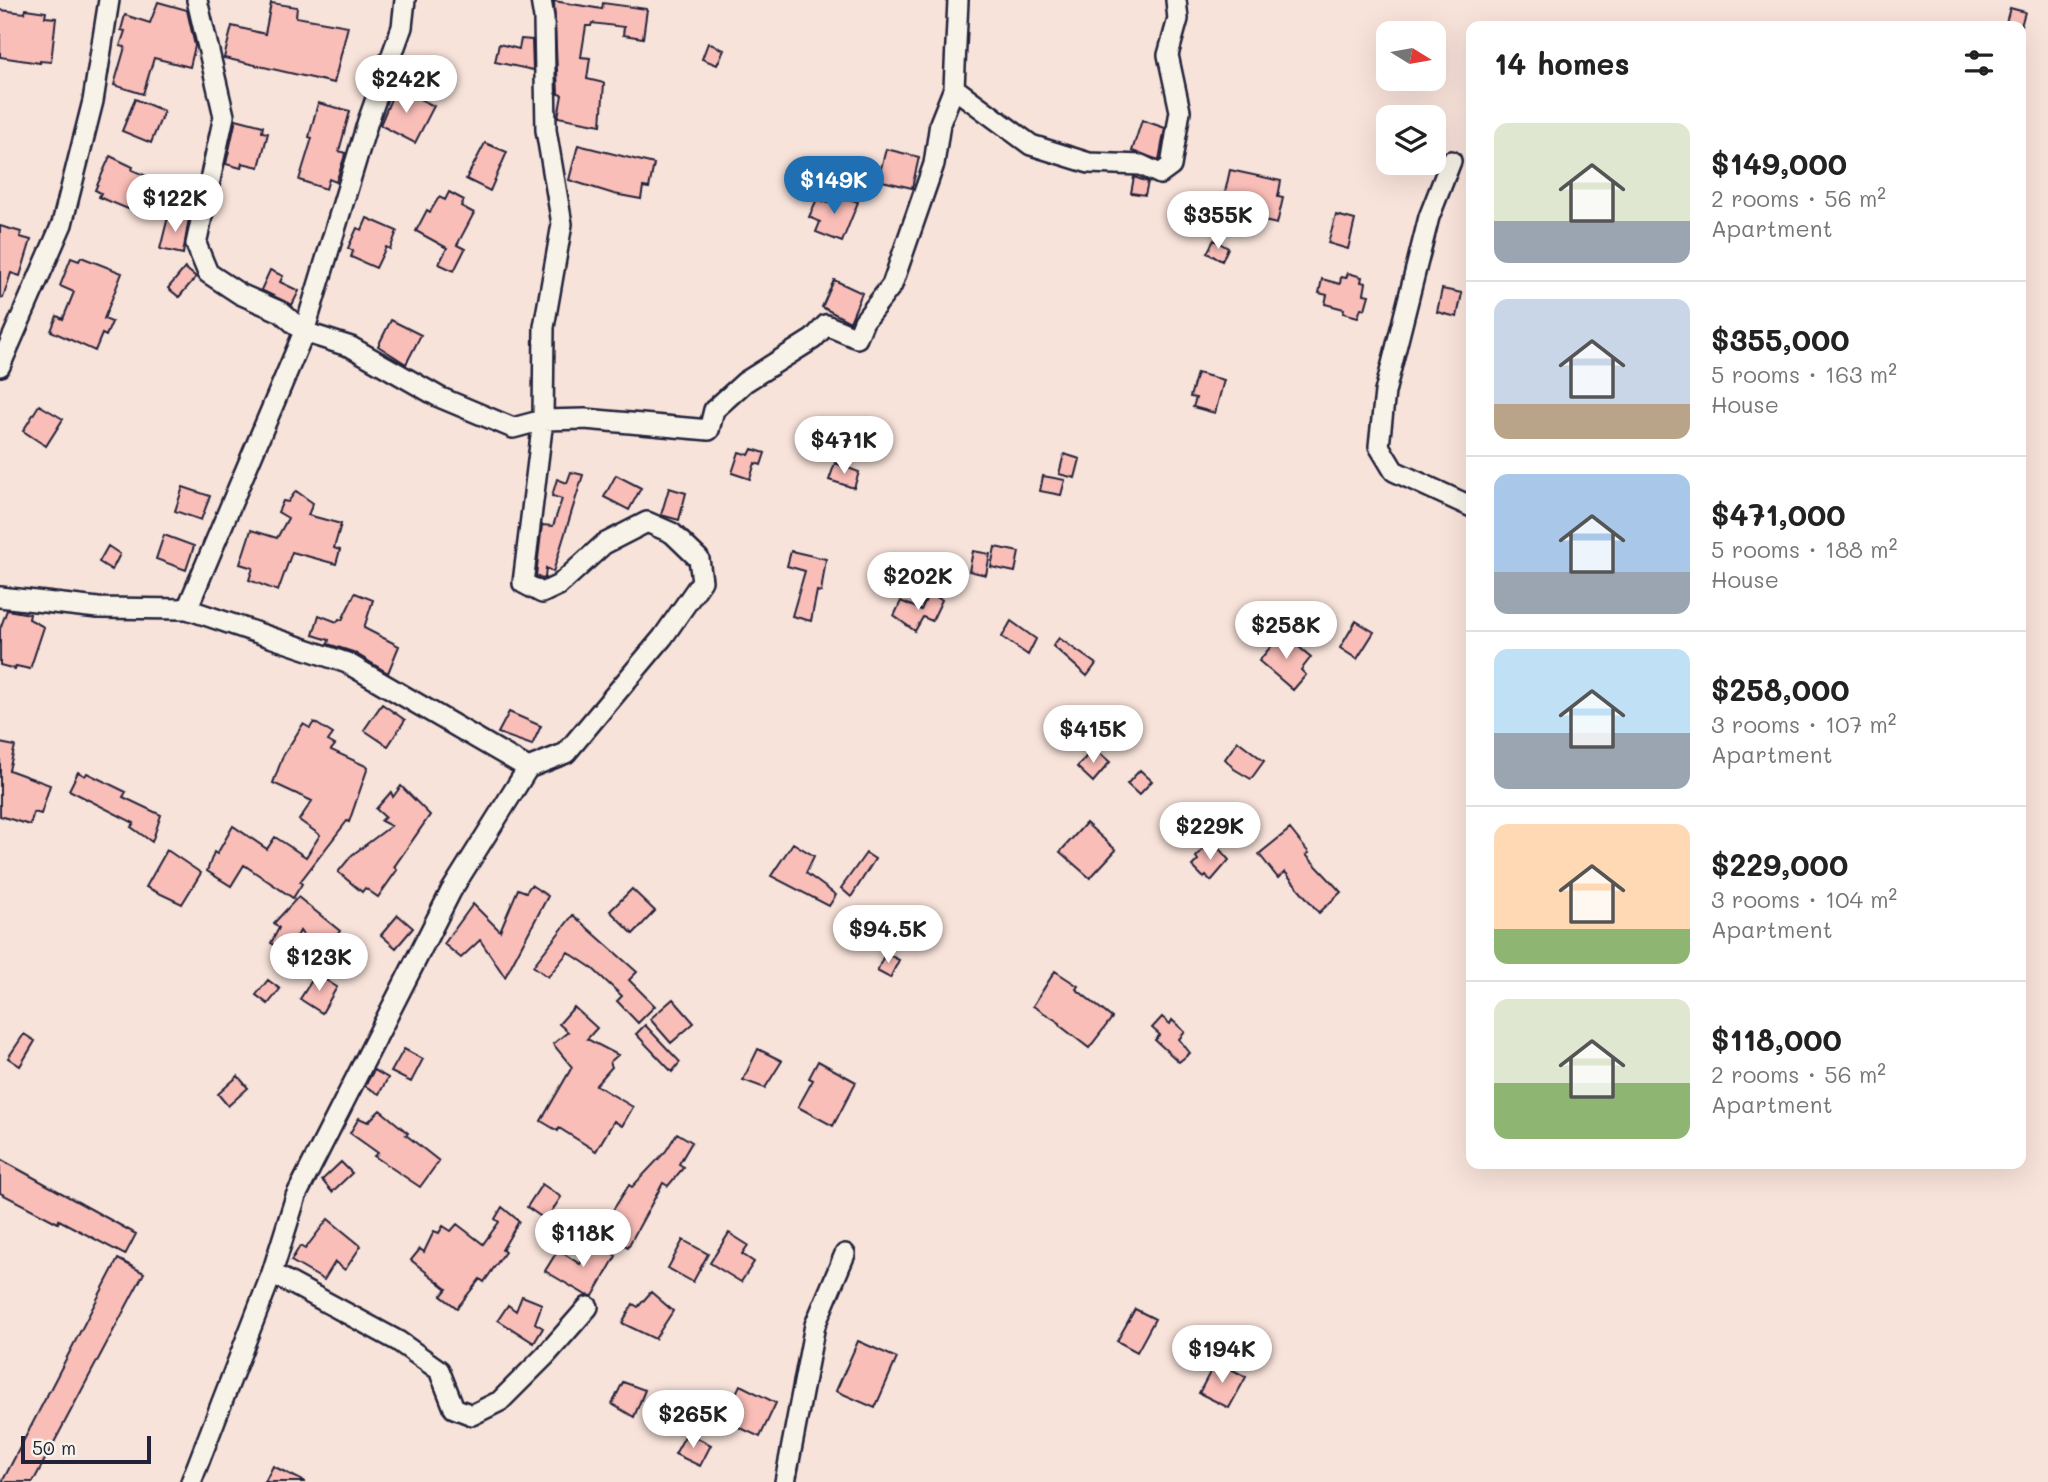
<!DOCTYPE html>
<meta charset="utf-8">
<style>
:root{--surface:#fff;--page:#f2f2f2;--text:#222;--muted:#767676;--line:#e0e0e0;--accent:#1f6fb2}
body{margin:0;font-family:Mali,sans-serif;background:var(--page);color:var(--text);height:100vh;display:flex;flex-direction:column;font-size:26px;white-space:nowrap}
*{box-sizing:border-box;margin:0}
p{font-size:23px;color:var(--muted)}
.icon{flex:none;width:38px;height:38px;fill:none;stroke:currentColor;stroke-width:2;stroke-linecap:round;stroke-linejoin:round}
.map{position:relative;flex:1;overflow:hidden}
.drawer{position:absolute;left:1466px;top:21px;width:560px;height:1148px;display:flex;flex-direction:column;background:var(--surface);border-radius:14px;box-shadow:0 7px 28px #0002}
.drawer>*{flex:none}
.needle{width:46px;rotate:101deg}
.buttons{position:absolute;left:1376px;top:21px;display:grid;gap:14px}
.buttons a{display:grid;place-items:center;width:70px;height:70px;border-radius:14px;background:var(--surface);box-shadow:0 7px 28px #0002;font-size:35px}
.scale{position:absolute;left:21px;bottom:18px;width:130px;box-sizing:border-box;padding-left:7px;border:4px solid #22223b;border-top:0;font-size:19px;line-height:24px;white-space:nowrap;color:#22223b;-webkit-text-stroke:5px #f7f3e8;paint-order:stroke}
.price{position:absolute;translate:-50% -60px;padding:0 16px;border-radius:24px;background:#fff;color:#222;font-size:23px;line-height:46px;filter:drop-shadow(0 2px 4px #0008)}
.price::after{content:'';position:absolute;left:50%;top:42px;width:21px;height:16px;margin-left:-10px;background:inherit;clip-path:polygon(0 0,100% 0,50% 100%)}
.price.selected{background:var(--accent);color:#fff}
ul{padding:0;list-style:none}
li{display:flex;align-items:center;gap:21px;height:175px;padding:0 28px}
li+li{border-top:2px solid var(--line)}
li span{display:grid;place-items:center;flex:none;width:196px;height:140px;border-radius:14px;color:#555}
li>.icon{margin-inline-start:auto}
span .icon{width:84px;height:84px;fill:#fffc;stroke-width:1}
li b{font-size:30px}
h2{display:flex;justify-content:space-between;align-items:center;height:84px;padding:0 28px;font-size:30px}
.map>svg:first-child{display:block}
.building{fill:#fabeb8;stroke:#22223b;stroke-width:2}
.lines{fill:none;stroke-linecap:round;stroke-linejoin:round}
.minor-casing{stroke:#22223b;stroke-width:24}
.minor{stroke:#f7f3e8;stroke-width:19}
</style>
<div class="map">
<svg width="2048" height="1482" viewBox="0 0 2048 1482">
<rect width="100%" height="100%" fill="#f8e3da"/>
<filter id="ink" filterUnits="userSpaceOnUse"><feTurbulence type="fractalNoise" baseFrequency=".0143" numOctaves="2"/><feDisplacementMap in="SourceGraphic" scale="14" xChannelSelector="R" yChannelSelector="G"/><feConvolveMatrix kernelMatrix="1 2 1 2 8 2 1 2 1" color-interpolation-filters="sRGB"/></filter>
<g filter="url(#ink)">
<path class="building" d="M554 1 602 9 603 3 647 9 643 38 623 35 624 27 592 23 591 26H586L581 57 590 58 587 79 604 83 601 125 558 117 562 95 558 94Z
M158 2 187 10 195 46 190 67 154 58 143 94 114 85 125 47 120 46 125 31 121 30 125 15 150 23Z
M271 3 297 7 296 17 348 26 334 83 224 58 232 26 265 34Z
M2010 8 2025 12 2021 26H2005Z
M26 9 46 12 45 17 56 18 51 62 40 61V63L0 57V10L25 13Z
M521 39 532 40 533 70 495 62 499 44 519 49Z
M708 43 724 50 717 65 702 59Z
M396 87 434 106 415 143 380 125Z
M135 99 164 111 151 143 122 131Z
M318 103 350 111 339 151 345 153 344 158 336 182 329 179 326 189 299 180 312 138 309 137Z
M236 119 263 126 262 132 268 133 259 167 242 163 241 168 226 164Z
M1142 120 1165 128 1159 160 1132 151Z
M485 143 507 152 490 191 466 179Z
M578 145 654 164 649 188 643 187 641 199 614 194 569 180Z
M886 149 919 157 912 188 878 180Z
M110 156 133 167 132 170 163 183 151 215 129 206 128 209 99 197 101 193 95 190Z
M1230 170 1281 181 1278 197 1283 198 1277 224 1238 215 1239 209 1222 206Z
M1134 177 1148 182 1145 195 1131 193Z
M449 192 464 200 461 206 474 213 457 245 465 249 454 271 439 264 447 248 416 231 427 210 430 212 439 197 445 200Z
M832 193 858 202 842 242 816 232 820 222 809 217 817 199 828 203Z
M169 213 189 218 183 254 160 249Z
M1336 215 1355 220 1348 249 1328 243Z
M367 218 397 231 390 249 386 247 376 268 351 257 353 251 348 248 357 228 362 230Z
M0 226 21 232 20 237 31 240 20 276 11 273 3 298 0 297Z
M1214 240 1228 248 1222 261 1207 253Z
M81 257 122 273 104 319 112 322 106 336 102 334 95 351 51 331 57 316 63 319 74 292 60 286 71 258 79 261Z
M185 268 196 277 179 297 168 288Z
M270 270 283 276 280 282 299 291 292 305 261 290Z
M1348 273 1362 277 1361 282 1366 283 1364 294 1369 295 1365 309 1361 308 1358 317 1343 313 1344 309 1325 304 1327 295 1319 293 1322 279 1340 284 1341 277 1346 278Z
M834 280 862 293 850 322 822 307Z
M1442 289 1462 293 1457 317 1437 312Z
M391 320 421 335 406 364 378 346Z
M1197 373 1224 380 1215 413 1193 407 1196 398 1190 397Z
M39 405 63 419 46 446 23 431Z
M752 449 765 453 761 465 755 463 750 479 732 473 739 452 749 455Z
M1064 454 1080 459 1075 478 1059 474Z
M835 463 859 472 854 488 829 480Z
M571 472 583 475 553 572 546 568 545 578 542 579 536 576 542 525 553 526 562 499 552 496 557 479 567 483Z
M616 475 641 488 629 510 604 497Z
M1043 476 1065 480 1061 495 1040 491Z
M183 487 210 496 201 520 175 511Z
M669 488 686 493 679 520 661 515Z
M296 491 313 503 308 515 341 524 334 548 340 550 336 564 292 552 278 591 249 580 253 568 240 564 251 530 277 538 288 518 278 512 283 501 288 502Z
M164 535 194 546 186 570 156 559Z
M108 546 120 554 112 570 99 562Z
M995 547 1019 552 1015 572 991 567Z
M791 551 826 559 821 592 817 591 811 621 792 616 805 571 787 566Z
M973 551 990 554 986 575 969 571Z
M355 593 373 600 364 628 399 646 388 673 353 652 328 644 329 640 313 635 319 615 337 622 339 619 342 620Z
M929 593 942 600 932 621 923 617 915 631 894 616 901 601 921 610Z
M7 610 30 614 29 619 44 627 30 669 16 666 15 669 0 665V629Z
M1011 621 1036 639 1028 655 1002 637Z
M1356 621 1374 632 1357 659 1340 648Z
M1282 633 1311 657 1301 670 1306 675 1293 690 1259 661Z
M1059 638 1096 664 1087 676 1053 646Z
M382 704 405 720 388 746 364 730Z
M509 712 541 726 532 745 498 733Z
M314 722 333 734 328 741 335 745 331 750 368 767 349 822 347 821 300 882 302 884 293 898 244 865 231 886 207 871 214 852 217 854 233 826 267 849 275 837 306 857 320 835 299 820 312 801 273 783 283 756 303 724 310 728Z
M1238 741 1264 761 1251 779 1234 769 1225 759Z
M0 743 15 746 9 770 50 785 41 814 34 812 30 825 0 816Z
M1094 748 1110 762 1093 782 1077 767Z
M1140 770 1152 781 1139 795 1127 784Z
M78 772 85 776 87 773 126 792 123 797 161 815 152 842 131 827 134 823 69 790Z
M401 786 430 815 394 867 397 870 378 897 365 888 362 892 338 872 352 855 391 826 381 821 385 817 376 809 391 792 393 797Z
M1086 823 1116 850 1090 878 1060 852Z
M1290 829 1309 853 1306 855 1341 892 1319 913 1285 872 1278 878 1259 854Z
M793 843 814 856 806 873 836 895 829 906 771 876Z
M1215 844 1229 860 1211 881 1206 876 1204 878 1192 866 1198 860 1196 857 1206 846 1210 850Z
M167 850 201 873 182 904 146 887Z
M866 853 875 859 851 897 841 888Z
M531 885 548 896 505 977 480 940 461 958 444 944 473 904 500 931 518 889 526 892Z
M632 889 655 911 633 934 610 911Z
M298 897 340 931 320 958 300 931 288 954 271 943 279 928 274 923Z
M398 915 413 928 396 948 381 935Z
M573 915 637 972 629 980 655 1006 638 1023 617 1001 622 996 592 968 568 952 548 977 533 966Z
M885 953 899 960 890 978 877 971Z
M1055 971 1078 986 1076 989 1112 1018 1089 1048 1059 1025 1060 1023 1033 1006Z
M316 974 337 987 322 1013 300 999Z
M268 980 280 989 268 1004 256 995Z
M673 999 694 1023 671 1043 650 1019Z
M574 1007 597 1028 587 1039 618 1055 610 1062 612 1067 596 1085 633 1107 622 1126 614 1121 596 1151 559 1128 558 1131 541 1121 572 1067 553 1044 568 1032 559 1024Z
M1162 1017 1170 1024 1172 1020 1185 1032 1179 1039 1190 1053 1179 1062 1155 1040 1160 1035 1152 1028Z
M645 1025 680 1062 672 1072 636 1034Z
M24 1034 35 1041 20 1066 8 1058Z
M404 1049 423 1059 411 1082 391 1072Z
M758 1049 782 1061 765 1088 743 1080Z
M818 1061 856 1082 833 1126 798 1107 813 1080 809 1078Z
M374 1070 388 1078 379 1094 365 1086Z
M238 1076 248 1088 228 1106 218 1094Z
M380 1110 408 1133 406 1135 439 1161 420 1187 374 1156 378 1153 350 1133 359 1118 368 1122Z
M677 1133 692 1142 679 1164 684 1167 668 1186 663 1183 628 1247 599 1232 629 1185 632 1187 666 1151Z
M0 1159 136 1234 125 1255 59 1220 58 1223 0 1193Z
M341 1162 352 1173 332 1192 322 1180Z
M542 1184 561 1197 546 1220 527 1207Z
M502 1207 519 1221 502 1250 505 1252 484 1282 480 1279 457 1308 441 1296 447 1289 411 1260 420 1249 424 1252 434 1231 439 1233 443 1226 451 1231 457 1224 483 1244 499 1222 495 1219Z
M328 1219 361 1246 345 1270 335 1262 324 1280 291 1261 300 1246 305 1249Z
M729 1233 748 1245 742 1254 754 1262 741 1282 710 1263Z
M595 1239 616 1256 593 1296 586 1295 545 1271 558 1250 580 1264Z
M683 1240 708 1254 693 1282 668 1268Z
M118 1259 144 1273 33 1482H2Z
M651 1292 673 1311 655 1339 622 1323 633 1304 638 1307Z
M522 1296 542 1304 535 1323 543 1328 534 1343 498 1320 508 1305 516 1311Z
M1135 1309 1155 1319 1137 1352 1117 1341Z
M858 1341 897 1358 875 1408 836 1391Z
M1216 1361 1246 1377 1229 1408 1199 1393Z
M623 1382 645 1390 634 1417 612 1404Z
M740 1385 776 1403 760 1437 723 1420Z
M685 1436 694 1441 696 1437 711 1445 700 1466 675 1454Z
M273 1466 305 1482H265Z"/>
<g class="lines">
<g class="minor-casing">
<path id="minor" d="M197 0 224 116 196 244 208 273 240 294 281 312 304 332 351 347 439 397 513 428 543 420 585 419 709 430 714 410 745 382 813 339 826 325 857 338 864 321 892 285 934 164 940 123 954 88 958 0
M954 88 1031 145 1089 163 1141 165 1160 174 1171 166 1180 111 1168 55 1178 19 1176 0
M1451 161 1429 217 1385 392 1379 446 1394 471 1472 507
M0 366 62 224 93 101 109 0
M0 597 98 608 187 609 304 332 368 121 402 27 405 0
M187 609 347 663 528 768 566 753 663 637 702 581 699 559 672 533 647 522 604 544 559 585 542 593 523 583 543 420 544 327 562 224 546 130 544 18 541 0
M272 1273 398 1341 439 1370 454 1408 472 1415 500 1401 545 1356 588 1307
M191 1482 272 1273 296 1196 451 891 528 768
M785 1482 815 1325 845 1254"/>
</g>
<use href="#minor" class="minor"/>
</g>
</g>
</svg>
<div class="buttons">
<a><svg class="needle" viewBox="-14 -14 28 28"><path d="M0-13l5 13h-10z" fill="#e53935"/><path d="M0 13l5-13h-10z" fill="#767676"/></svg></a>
<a><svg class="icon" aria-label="layers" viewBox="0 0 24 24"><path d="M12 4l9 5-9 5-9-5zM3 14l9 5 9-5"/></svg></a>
</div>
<div class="scale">50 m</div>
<b class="price" style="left:406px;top:115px">$242K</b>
<b class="price selected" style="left:834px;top:216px">$149K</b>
<b class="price" style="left:175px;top:234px">$122K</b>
<b class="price" style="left:1218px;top:251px">$355K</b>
<b class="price" style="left:844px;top:476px">$471K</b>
<b class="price" style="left:918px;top:612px">$202K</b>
<b class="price" style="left:1286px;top:661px">$258K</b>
<b class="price" style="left:1093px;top:765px">$415K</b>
<b class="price" style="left:1210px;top:862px">$229K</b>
<b class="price" style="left:888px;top:965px">$94.5K</b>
<b class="price" style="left:319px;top:993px">$123K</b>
<b class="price" style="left:583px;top:1269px">$118K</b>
<b class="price" style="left:1222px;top:1385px">$194K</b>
<b class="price" style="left:693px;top:1450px">$265K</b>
<section class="drawer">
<h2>14 homes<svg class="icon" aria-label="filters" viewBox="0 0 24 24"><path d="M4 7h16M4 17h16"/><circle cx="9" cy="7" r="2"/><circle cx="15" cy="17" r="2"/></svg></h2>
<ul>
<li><span style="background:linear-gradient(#dfe7d0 70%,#9aa5b1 0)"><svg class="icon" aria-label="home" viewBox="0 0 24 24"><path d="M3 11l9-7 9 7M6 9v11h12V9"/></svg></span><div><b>$149,000</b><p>2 rooms · 56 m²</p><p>Apartment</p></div></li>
<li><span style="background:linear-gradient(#c9d6e8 75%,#b9a48a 0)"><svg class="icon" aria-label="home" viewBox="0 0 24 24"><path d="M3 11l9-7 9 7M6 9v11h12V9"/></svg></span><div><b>$355,000</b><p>5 rooms · 163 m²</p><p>House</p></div></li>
<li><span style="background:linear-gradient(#a9c7e8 70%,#9aa5b1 0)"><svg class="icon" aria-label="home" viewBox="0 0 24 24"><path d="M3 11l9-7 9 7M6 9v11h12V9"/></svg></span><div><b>$471,000</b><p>5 rooms · 188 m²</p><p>House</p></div></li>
<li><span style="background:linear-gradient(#bfe0f5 60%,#9aa5b1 0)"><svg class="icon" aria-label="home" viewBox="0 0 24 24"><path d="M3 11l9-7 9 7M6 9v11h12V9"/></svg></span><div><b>$258,000</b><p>3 rooms · 107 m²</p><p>Apartment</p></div></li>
<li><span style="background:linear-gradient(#ffd9b3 75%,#8fb573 0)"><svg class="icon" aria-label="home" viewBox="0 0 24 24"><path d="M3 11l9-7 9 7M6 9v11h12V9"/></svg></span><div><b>$229,000</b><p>3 rooms · 104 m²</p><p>Apartment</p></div></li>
<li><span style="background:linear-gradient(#dfe7d0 60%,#8fb573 0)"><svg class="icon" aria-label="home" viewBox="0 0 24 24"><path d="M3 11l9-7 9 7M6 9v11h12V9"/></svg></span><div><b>$118,000</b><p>2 rooms · 56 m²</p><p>Apartment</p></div></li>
</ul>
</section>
</div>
